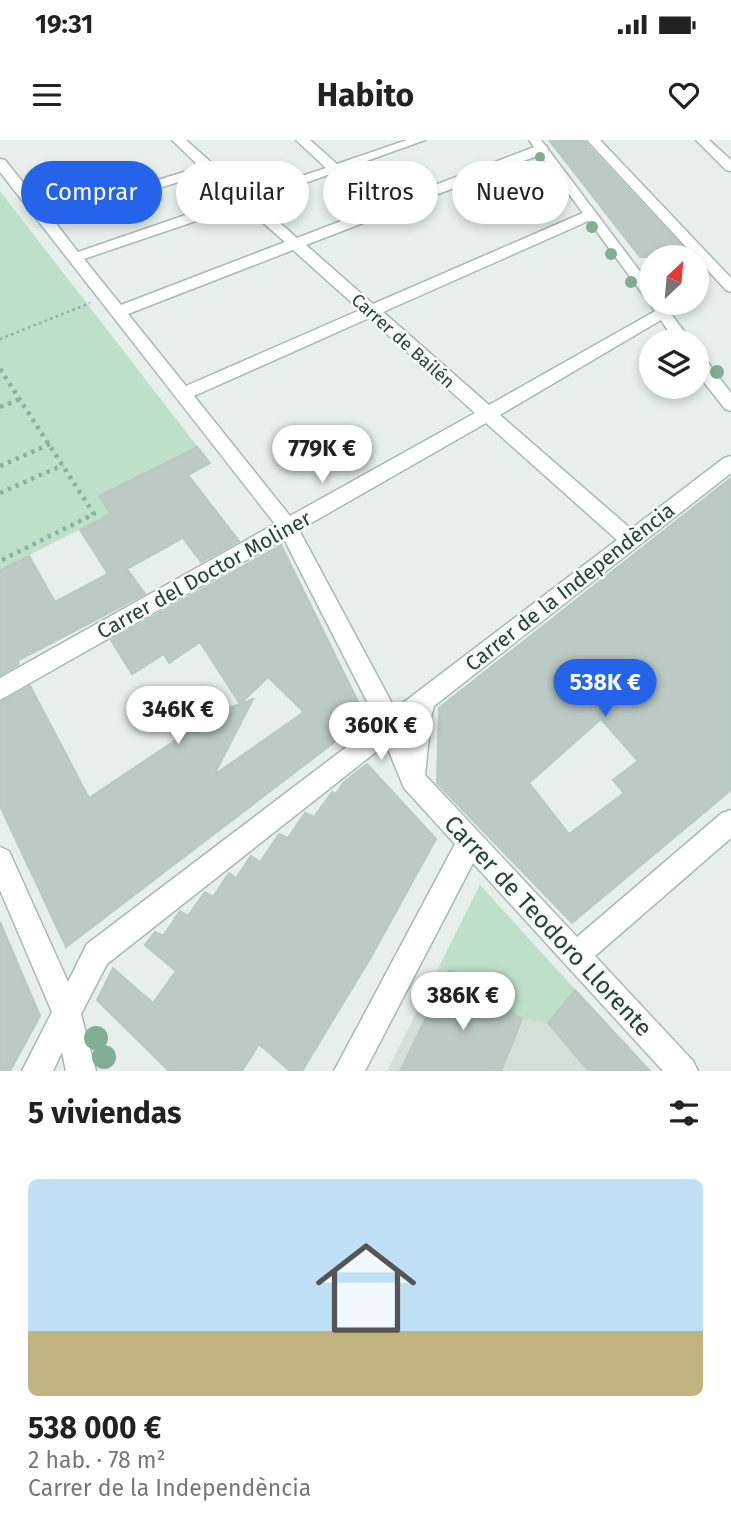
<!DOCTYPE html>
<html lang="es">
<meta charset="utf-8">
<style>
:root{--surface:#fff;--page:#f2f2f2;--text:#222;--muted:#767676;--accent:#2563eb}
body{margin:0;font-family:"Fira Sans",sans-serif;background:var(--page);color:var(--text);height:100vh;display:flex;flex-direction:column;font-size:26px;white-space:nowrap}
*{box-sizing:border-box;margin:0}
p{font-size:23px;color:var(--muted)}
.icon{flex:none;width:38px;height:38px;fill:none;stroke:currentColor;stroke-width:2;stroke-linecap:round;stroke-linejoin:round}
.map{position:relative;height:931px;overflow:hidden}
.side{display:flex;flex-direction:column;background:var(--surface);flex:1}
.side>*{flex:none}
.guide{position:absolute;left:21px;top:21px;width:690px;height:63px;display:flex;gap:14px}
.needle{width:46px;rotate:26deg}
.tools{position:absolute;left:639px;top:105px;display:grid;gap:14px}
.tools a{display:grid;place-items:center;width:70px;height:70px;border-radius:50%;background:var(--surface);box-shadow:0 4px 10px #0003;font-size:35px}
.price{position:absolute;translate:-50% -60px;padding:0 16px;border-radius:24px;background:#fff;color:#222;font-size:23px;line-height:46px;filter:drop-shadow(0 2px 4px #0008)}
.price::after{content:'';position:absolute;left:50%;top:42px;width:21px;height:16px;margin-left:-10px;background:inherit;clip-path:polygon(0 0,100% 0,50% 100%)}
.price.current{background:var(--accent);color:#fff}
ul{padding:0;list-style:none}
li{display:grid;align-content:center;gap:14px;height:371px;padding:0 28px}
li span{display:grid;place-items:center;height:217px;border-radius:10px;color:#555}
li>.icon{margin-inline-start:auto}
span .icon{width:126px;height:126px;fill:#fffc;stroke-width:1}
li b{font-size:30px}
h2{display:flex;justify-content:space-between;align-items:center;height:84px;padding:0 28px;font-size:30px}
.tag{padding:0 24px;border-radius:32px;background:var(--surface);box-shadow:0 4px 10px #0003;font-size:24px;line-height:63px}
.tag.current{background:var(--accent);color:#fff}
.status{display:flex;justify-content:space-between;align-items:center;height:49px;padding:0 35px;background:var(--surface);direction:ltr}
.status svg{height:19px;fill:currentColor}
header{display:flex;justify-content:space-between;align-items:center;height:91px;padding:0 28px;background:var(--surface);font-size:32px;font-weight:700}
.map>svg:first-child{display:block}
.built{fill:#d4dfda}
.green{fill:#bfe0c8}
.building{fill:#bbcac4;stroke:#b8c9c2;stroke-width:2;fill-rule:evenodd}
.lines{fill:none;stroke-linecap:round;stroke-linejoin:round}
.minor-casing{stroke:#a8b8b2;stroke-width:3}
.tertiary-casing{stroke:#a8b8b2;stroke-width:3}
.path-far1{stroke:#86b3a5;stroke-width:2.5;stroke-dasharray:2.5 3.5;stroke-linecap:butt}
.path{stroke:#86b3a5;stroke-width:4.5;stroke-dasharray:3.5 5;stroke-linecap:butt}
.minor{fill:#fff;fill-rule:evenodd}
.tertiary{fill:#fff;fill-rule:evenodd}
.tree{fill:#80af93}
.labels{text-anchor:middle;stroke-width:5;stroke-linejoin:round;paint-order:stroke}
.far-street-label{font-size:18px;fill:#24423a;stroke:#f7fbf9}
.street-label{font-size:21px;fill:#24423a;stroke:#f7fbf9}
.near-street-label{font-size:24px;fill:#24423a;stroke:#f7fbf9}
</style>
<div class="status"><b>19:31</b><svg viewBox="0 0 49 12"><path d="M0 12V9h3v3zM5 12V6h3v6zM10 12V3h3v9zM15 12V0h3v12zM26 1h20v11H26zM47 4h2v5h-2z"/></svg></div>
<header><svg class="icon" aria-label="menu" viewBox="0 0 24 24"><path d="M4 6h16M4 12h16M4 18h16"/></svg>Habito<svg class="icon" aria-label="heart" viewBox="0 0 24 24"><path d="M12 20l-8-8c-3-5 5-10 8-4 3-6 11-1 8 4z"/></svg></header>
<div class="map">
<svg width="731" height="931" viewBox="0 0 731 931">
<rect width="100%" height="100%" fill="#e6efeb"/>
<path class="built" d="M480 745 650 931H387Z"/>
<path class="green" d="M0 51 210 323 0 430Z
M480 745 575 850 548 883 522 879 440 825Z"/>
<path class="building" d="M549 0H583L692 117H640Z
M197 307 210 323 188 335 239 401 201 422 183 398 127 429 145 454 17 521 19 524 0 535V430L29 416 55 462 108 434 80 390 111 374 99 356Z
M731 338V650L572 783 437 643 439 568ZM601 579 638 621 613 640 624 653 569 694 529 643Z
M281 405 366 578 66 807 0 666V563L30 546 89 658 218 572 240 564 200 502 169 523 164 514 132 534 111 500ZM268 537 304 572 214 635 253 559 240 564Z
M367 624 436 699 371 817 302 931H290L259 904 242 931H169L97 860 113 828 153 863 176 831 145 805 155 792 163 796 180 771 188 776 205 752 213 757 229 733 236 738 251 716 260 722 279 694 288 698 305 673 314 677 332 652 336 654 343 643Z
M0 782 40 876 10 931H0Z
M449 831 522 879 501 931H400Z
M575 850 650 931H589L548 883Z"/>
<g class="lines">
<g class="minor-casing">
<path id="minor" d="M172 0H186L247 54 326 28 296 0H310L337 24 407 0H425L255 61 297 98 537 6H547V12L306 105 373 164 585 72H595V78L383 172 489 265 657 170H669L671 174 500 275 631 389 724 318 731 316V333L434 566 431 577 425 635 577 797 722 673 731 670V698L595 816 693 921 698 931H663L473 723 365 931H334L455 704 404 648 386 604 107 824 81 874 96 931H66L62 912 53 931H22L52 872 0 750V707L9 711 68 842 87 804 378 583 284 399 0 560V538L275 384 0 32V19L5 20 48 74 200 27ZM207 33 235 58 78 112 54 81ZM243 65 285 102 121 165 84 119ZM293 110 360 170 186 246 128 174ZM369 178 475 273 290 376 194 256ZM486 283 617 400 395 569 299 390Z
M587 0H600L731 138V152L726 150Z
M696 0H709L731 20V31L726 30Z"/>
</g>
<g class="tertiary-casing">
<path id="tertiary" d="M529 0H541L651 146V163H663L691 201H675L648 161Z
M696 213 702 215 731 253V271L725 269 696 232Z"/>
</g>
<path class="path-far1" d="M0 199 90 163"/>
<path class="path" d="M0 229 94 374 0 421
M0 267 20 259
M0 326 50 304
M0 353 63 325"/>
<use href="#minor" class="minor"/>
<use href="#tertiary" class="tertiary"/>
</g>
<g class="tree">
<circle cx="540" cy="17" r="5"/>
<circle cx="563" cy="48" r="5"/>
<circle cx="592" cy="87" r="6"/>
<circle cx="611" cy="114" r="6"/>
<circle cx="631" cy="142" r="6"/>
<circle cx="717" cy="232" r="7"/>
<circle cx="96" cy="898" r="12"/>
<circle cx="104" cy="917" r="12"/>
</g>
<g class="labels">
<g class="far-street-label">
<text transform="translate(403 201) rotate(42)" y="6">Carrer de Bailén</text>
</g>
<g class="street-label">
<text transform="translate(204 435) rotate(-29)" y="7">Carrer del Doctor Moliner</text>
<text transform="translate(570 447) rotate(-38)" y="7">Carrer de la Independència</text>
</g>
<g class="near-street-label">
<text transform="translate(548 786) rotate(47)" y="8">Carrer de Teodoro Llorente</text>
</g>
</g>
</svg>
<div class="tools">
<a><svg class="needle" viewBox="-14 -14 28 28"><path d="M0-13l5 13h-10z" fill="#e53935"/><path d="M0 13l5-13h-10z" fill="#767676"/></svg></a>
<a><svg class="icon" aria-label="layers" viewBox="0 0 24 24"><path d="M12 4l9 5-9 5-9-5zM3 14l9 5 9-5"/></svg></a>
</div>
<b class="price" style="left:322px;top:345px">779K €</b>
<b class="price current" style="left:605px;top:579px">538K €</b>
<b class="price" style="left:178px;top:606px">346K €</b>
<b class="price" style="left:381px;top:622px">360K €</b>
<b class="price" style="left:463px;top:892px">386K €</b>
<div class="guide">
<a class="tag current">Comprar</a>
<a class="tag">Alquilar</a>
<a class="tag">Filtros</a>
<a class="tag">Nuevo</a>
</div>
</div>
<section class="side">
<h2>5 viviendas<svg class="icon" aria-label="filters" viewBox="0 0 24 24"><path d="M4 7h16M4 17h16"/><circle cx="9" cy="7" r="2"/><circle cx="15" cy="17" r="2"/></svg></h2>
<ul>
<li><span style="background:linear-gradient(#bfe0f5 70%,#c2b280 0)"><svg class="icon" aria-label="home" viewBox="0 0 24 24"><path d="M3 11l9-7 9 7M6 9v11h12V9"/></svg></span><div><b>538 000 €</b><p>2 hab. · 78 m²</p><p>Carrer de la Independència</p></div></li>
</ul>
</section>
